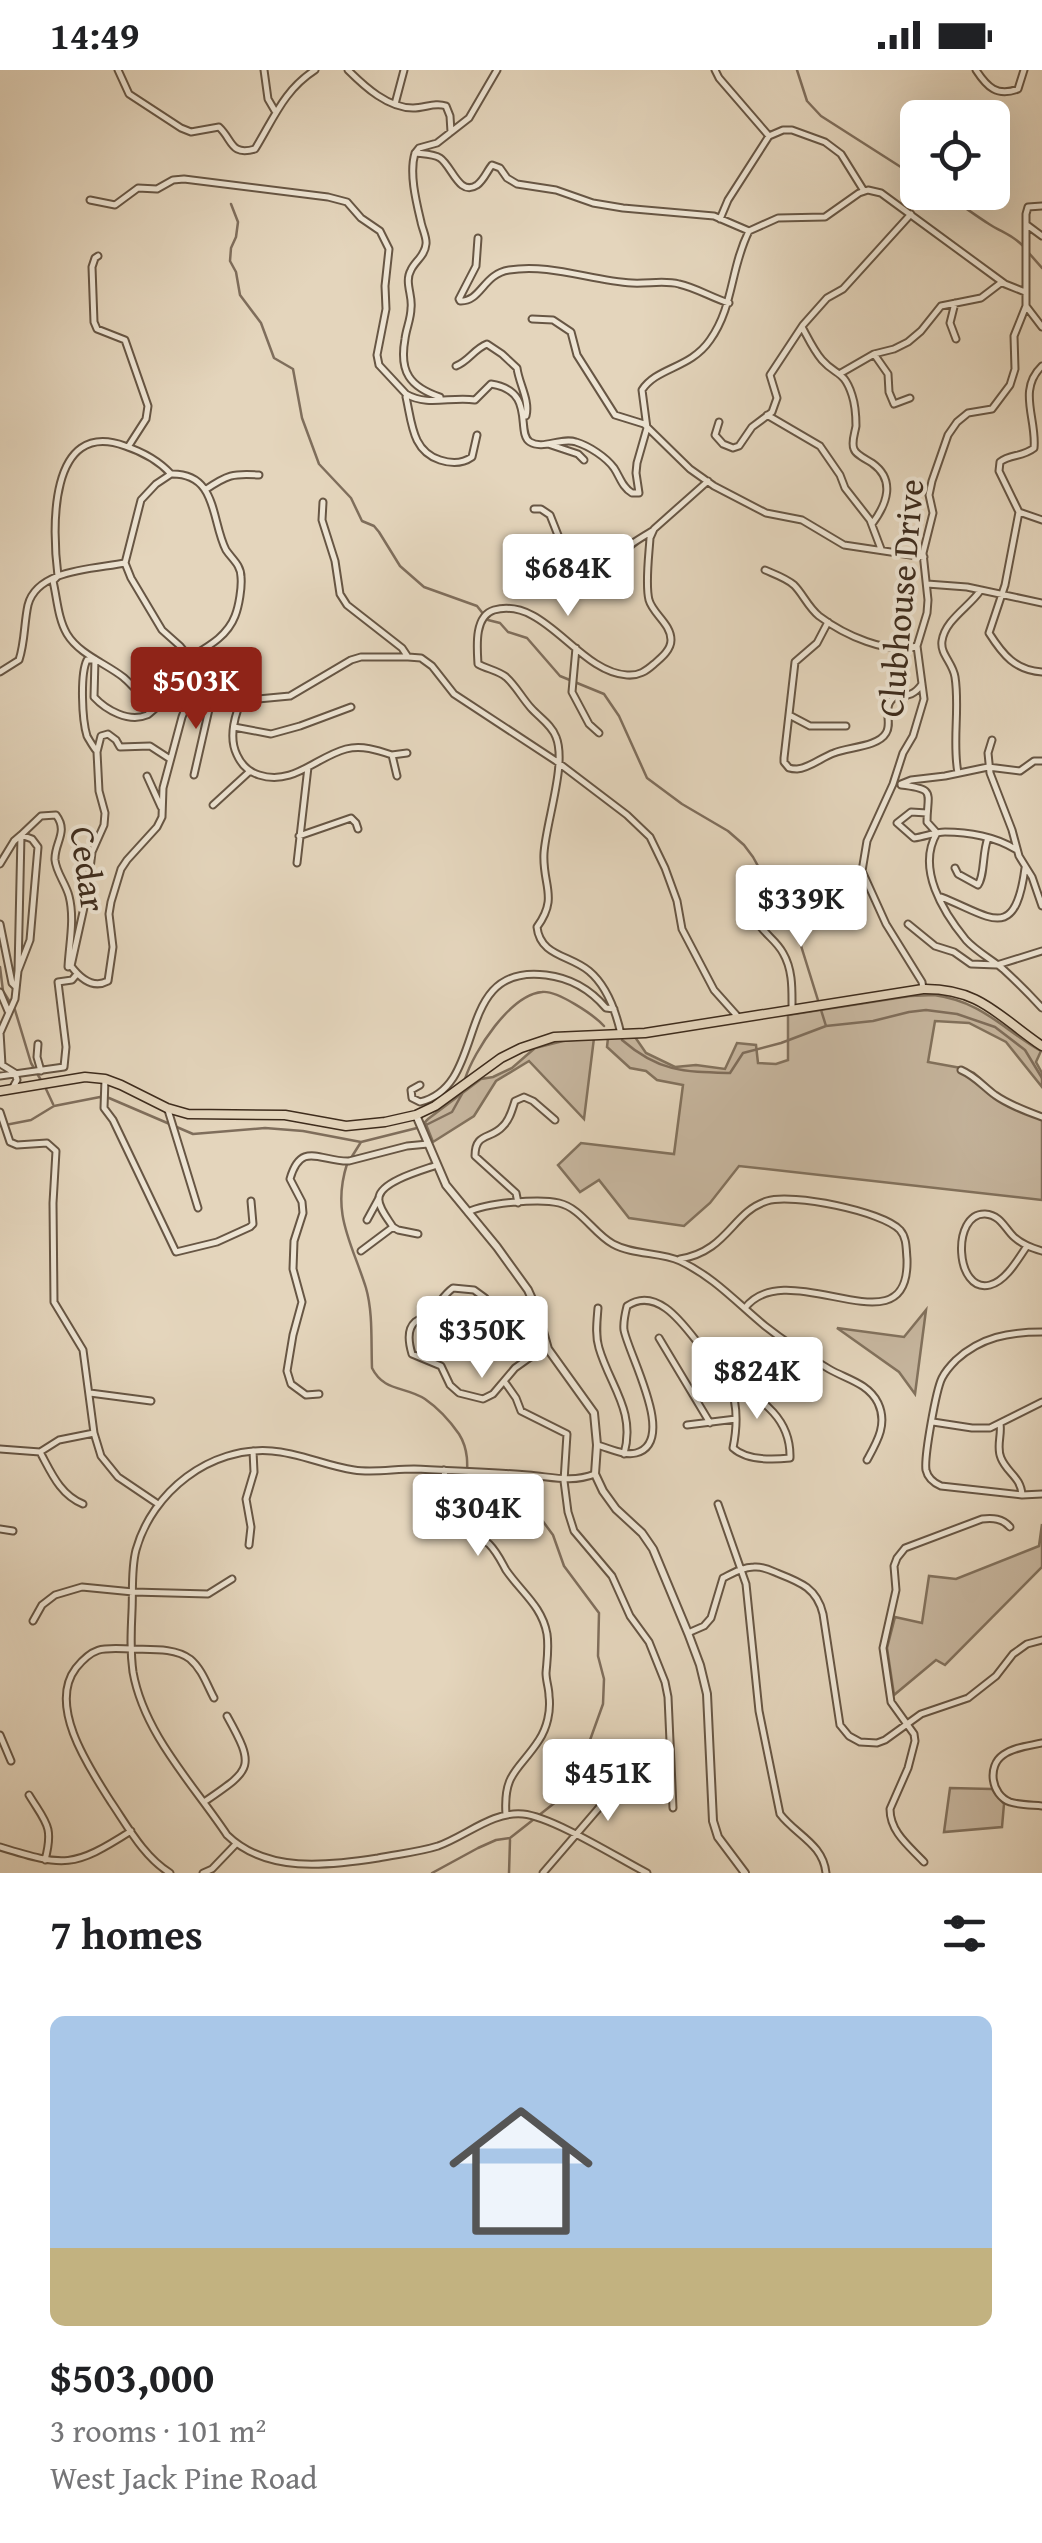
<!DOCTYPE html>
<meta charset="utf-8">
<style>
:root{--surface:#fff;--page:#f2f2f2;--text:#202124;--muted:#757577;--line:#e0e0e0;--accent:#8f2418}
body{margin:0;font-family:"Gentium Book Plus",serif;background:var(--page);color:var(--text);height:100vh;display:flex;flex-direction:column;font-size:38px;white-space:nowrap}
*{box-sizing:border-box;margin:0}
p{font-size:32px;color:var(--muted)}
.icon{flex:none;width:55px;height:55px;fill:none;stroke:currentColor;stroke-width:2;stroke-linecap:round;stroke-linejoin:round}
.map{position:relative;height:1803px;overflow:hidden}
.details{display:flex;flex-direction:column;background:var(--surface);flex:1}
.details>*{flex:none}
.controls{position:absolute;left:900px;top:30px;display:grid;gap:20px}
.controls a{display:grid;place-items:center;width:110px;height:110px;border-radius:15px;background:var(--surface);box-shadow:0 10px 40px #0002;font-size:50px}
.price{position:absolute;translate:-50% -85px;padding:0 22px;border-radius:10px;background:#fff;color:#222;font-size:32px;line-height:65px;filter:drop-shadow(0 2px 5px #0008)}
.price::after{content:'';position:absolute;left:50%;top:60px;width:30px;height:22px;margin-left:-15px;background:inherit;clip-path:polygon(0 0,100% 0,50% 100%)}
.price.active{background:var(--accent);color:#fff}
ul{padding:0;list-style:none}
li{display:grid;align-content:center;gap:20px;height:530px;padding:0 50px}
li+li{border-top:2px solid var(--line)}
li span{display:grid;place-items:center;height:310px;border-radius:15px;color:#555}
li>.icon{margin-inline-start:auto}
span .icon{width:180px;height:180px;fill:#fffc;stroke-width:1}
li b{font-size:42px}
h2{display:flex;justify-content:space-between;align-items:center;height:120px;padding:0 50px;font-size:42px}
.status{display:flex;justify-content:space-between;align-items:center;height:70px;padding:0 50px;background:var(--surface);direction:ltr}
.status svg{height:28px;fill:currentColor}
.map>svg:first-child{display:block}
.green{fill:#c8b8a1;stroke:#82725e;stroke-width:2.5}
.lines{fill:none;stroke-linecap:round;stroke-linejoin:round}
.stream{stroke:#7f6e5c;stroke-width:2.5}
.minor-casing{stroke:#675644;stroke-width:9}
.tertiary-casing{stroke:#675644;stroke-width:10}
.primary-casing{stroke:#3d2b1c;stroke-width:11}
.minor{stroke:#ede4d3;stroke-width:5}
.tertiary{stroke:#ede4d3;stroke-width:6}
.primary{stroke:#e4d5bc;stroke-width:8}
.labels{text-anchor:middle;stroke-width:8;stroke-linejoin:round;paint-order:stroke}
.street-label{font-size:35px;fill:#3d2b1c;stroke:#ede4d3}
</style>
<div class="status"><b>14:49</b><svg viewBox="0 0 49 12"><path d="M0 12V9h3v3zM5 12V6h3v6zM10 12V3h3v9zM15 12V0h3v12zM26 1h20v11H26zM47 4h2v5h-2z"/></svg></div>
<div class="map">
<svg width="1042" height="1803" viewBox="0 0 1042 1803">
<rect width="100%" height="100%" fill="#e4d5bc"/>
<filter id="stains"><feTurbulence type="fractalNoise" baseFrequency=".002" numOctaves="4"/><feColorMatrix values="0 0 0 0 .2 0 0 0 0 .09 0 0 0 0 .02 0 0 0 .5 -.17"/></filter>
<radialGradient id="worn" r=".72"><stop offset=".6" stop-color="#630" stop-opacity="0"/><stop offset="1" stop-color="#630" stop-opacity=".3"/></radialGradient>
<path class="green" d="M934 925C983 932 1001 958 1041 981L1036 992 1042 1003V1017L1006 972 969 953 935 951 928 992 961 998 974 1003 996 1023 1022 1038 1042 1044V1130L739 1096 710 1133 684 1156 629 1148 599 1110 580 1122 558 1095 581 1073 674 1084 683 1015 657 1010 646 1001 630 998 607 977 608 968 635 967 646 983 675 997 696 995 725 999 737 973 756 975 758 993 776 994 788 990V945L910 926Z
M594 968 584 1049 529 991 496 1011 474 1046 433 1072 425 1052 428 1049 481 1009 493 1007 512 998 535 978 563 971Z
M926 1240 915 1324 899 1302 837 1258 904 1267Z
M1042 1454V1497L945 1595 936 1590 894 1625 887 1578 895 1547 922 1553 929 1506 956 1509 1039 1476Z
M950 1718 992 1719 1004 1734 1002 1757 944 1762Z"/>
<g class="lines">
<path class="stream" d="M797 0 807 31 821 46 918 108
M941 122C958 132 973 144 989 154 1001 162 1013 165 1023 176
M231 134 238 152 236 167 231 178 230 191 236 202 240 225 261 253 274 288 293 299 302 348 319 394 351 428 362 451 374 456 379 462 400 496 424 517 477 536 488 550 500 553 508 562 527 568 560 606 604 624 619 646 647 708 682 734 728 761 744 775 753 787 774 825 793 850 826 956
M1028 182 1042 198
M0 897 3 921 15 940 31 993 42 1012
M622 970C659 1002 684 1002 730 1003L743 983 781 973 826 956 873 951 909 942 926 940 957 944 995 957 1025 980 1042 1008
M465 1009C474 981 510 925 542 922 557 920 594 945 604 956
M46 1019 53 1034
M0 1056 31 1050 54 1036 100 1027 109 1028 193 1064 265 1058 303 1061 361 1072 417 1058
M424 1056 452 1042 462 1024
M351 1088 361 1072
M347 1094C331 1144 352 1173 366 1218 373 1242 371 1272 372 1298 384 1322 405 1316 425 1329 438 1338 450 1351 459 1364 476 1391 460 1420 469 1442L479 1448 507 1437 539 1446 553 1465 564 1496 599 1543 598 1586 604 1609 603 1634 585 1684 557 1731 510 1768 496 1770 478 1778 432 1803
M509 1803 510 1770"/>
<g class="minor-casing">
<path id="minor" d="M118 0 129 24 181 58 191 62 219 57C233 70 230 86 255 79 274 48 284 20 315 0
M264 0 268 29 275 41
M348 0C365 17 388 38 413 38 425 38 435 32 446 36L450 46 451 62
M715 0 719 8 769 66
M976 0C987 17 997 27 1018 19L1024 0
M395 34 404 0
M415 83C423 84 434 84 440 88 452 96 459 127 477 115 484 110 487 101 492 95L500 98 507 108 517 114 556 120 593 133 623 138 714 146 749 161 778 148 825 147 859 123 868 120 881 123 1005 214 1025 222
M415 83C409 103 416 131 421 152 422 158 427 168 426 174 425 186 415 191 411 200 404 212 413 226 411 238 411 249 406 259 405 269 399 302 410 317 440 327
M415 83 419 78 437 73 469 48 497 0
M90 130 115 135 138 118 157 119 173 110 184 109 328 127 347 132 361 148 380 161 389 179 385 216 386 239 377 285 379 295 406 324C428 337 451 326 475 330L491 314C537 321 515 363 530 372 543 380 561 367 576 372 589 376 606 387 614 398 620 407 622 417 632 423H639L636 403 637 393 647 358 642 320C657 297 690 299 710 270 734 236 730 199 749 161
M720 149 728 130 769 66 783 60H792L825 72 841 84 864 121
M1027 155 1042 166
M478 168 476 196 459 229 460 231C481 232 483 204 509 200 550 193 592 211 632 213 648 214 664 210 679 214 697 218 712 228 729 233
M98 186 95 188 92 197 94 252 97 259 125 270 148 336 146 349 128 377
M955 233 950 253 956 269
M1026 236 1042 257
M532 249 553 250 571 262 577 285 615 345 644 354 690 399 714 416 766 443 802 450 844 475 924 487
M802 257C808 268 814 281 822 290 836 306 844 300 852 325 855 334 856 346 856 356 855 363 851 372 854 379 856 385 866 389 872 393 896 410 887 434 872 454
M874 284 888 304 889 322 894 334 910 328
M456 296C469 291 474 279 487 274L502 284 517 298C519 314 530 330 526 346
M1042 296C1017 320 1037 349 1034 378 1023 387 1010 384 1000 392L999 401 1019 442 1042 450
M841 303 874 284 894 279 908 272 921 261 941 236 981 228 1002 212
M406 327C412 353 412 381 440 390 452 394 462 394 472 387L477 365
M767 345 820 376 840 405 845 418 870 450 881 479
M719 352 715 365 723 374 733 378 739 376 752 357 772 342 777 328 770 305 803 255 827 228 843 219 911 144
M548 374 578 384 584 390
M171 404C158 390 143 382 125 376 48 348 52 460 58 506L53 511C57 528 58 549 67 564 79 584 105 593 123 607 134 616 145 633 161 634 182 636 193 622 206 608
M171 404 156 414 141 430 125 493 131 508 162 560 180 576 206 608 258 629 290 626 351 590 361 587H408
M171 404C218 403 211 451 226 480 232 489 241 495 241 507 242 517 239 536 235 546 227 567 207 577 189 588
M205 420C227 405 233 403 259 405
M323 432 322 450 335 491 340 524 347 535 402 578 408 587 421 588 432 596 454 624 556 691 627 745 650 767 665 798 677 831 682 859 714 920 739 948
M534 439H541L550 445 567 488 577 498 598 514 607 515 621 507C624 475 625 478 652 461
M1019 442 1005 515 989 563C1003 585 1015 600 1042 602
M765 500C774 504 786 508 794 515 803 524 808 537 819 546 844 565 888 585 917 576
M927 514 967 517 1042 533
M828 552 817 573 795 592 784 688V692L789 698C792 699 795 699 797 699 810 698 822 687 834 683 848 677 878 677 886 663 892 654 884 641 890 632 898 619 908 634 922 614
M576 578 572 622 589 654 599 663
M95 589 94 627C106 640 129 653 147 645 149 644 159 635 160 634
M92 590H87C80 604 82 650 87 666 88 668 94 678 96 680
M0 602 19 590C25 572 24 553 28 535 37 499 95 499 125 493
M244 625C235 643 228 667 237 685 242 696 249 702 259 705 293 716 316 687 346 679 362 675 377 680 392 685L397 706
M791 646 810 656H846
M234 657 271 664 300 656 351 637
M992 670 988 683 990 703 1012 760 1019 786 1032 807 1042 836
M392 685 407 683
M958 703C952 672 960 639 955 607 953 593 940 584 942 571 945 550 969 537 980 521
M194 705 215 613
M147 706 161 737
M901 714 911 710 945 706 988 697 1020 701 1034 691H1042
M901 715C937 719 927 723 927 752L937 763C916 798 943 842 966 870 976 881 991 889 1003 899 1016 911 1030 925 1042 938
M213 735 249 702
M927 743 911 742 897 753 914 768C924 767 935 762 945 762 969 762 996 767 1015 779
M299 766 351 748 356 753 358 759
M297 793 308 697
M0 794 14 771 21 765 32 769 38 777 30 870 18 901 15 929 0 963
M955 798 958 804 978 815C985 805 982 783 988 768
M941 827C990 846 1015 874 1025 798
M0 854 12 913 16 917
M908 854 935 876 954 882 971 894 997 895 1042 881
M71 896 87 824 92 782 104 755 105 743 99 721 97 682 101 666 108 664 116 670 120 677 150 676 170 689
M18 901 21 765 41 746 56 745C69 762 54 773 55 790 56 802 66 814 69 826 75 849 69 875 68 897L71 896C80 908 93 919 108 911L113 877 109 844 111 832 121 799 127 790 157 757 162 747 163 718 182 647 191 624
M58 912 72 910 77 904
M923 919 922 912 886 854 862 801 867 771 893 714 903 683 913 666 924 629 917 576 927 543 928 530 923 483 933 443 929 425 932 411 948 365 957 352 968 343 992 339 1010 315 1015 299 1014 266 1026 236V144L1028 137 1042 136
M0 922 8 941
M792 938C792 920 793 900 783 883 775 868 761 863 754 845L760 839 800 832
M0 962 2 995 15 1003 17 1010 12 1019
M621 964C616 942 607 916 589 901 570 885 540 886 537 857 559 827 542 815 544 783 546 752 567 694 556 667 552 655 539 647 531 638 522 628 516 616 506 607 499 601 487 599 478 594 477 577 474 546 494 540 545 526 578 602 627 605 639 606 646 601 654 594 661 588 671 580 671 570 671 554 653 544 649 530 645 514 649 485 650 468L654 459 708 411
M38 974 37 987 41 1001
M961 1000C975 1006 983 1016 995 1025 1009 1035 1026 1041 1042 1047
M0 1006 64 997 66 977 58 912
M105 1009 104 1038 113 1050 176 1182 217 1172 250 1157 253 1154 251 1131
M420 1015 411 1020 412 1028 420 1032C490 1015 451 893 546 905 571 908 590 919 606 938L614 939
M168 1040 198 1138
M0 1042 10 1072 17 1075 47 1073 56 1081 53 1133 54 1232 83 1280 94 1363 101 1386 118 1407 158 1434
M518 1133 516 1123 475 1086C475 1062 491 1070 503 1056 510 1049 512 1040 515 1031L524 1027 533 1031 555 1050
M468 1142C487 1133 539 1128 559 1133 581 1138 594 1164 613 1174 633 1185 660 1182 680 1191 714 1207 737 1233 765 1256 784 1271 807 1286 829 1299 846 1309 868 1313 878 1333 888 1354 877 1372 867 1390
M367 1150 379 1128
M393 1157 398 1160 418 1164
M1027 1176C1018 1189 1006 1211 990 1215 955 1224 951 1143 985 1144 1001 1145 1005 1159 1014 1167 1023 1175 1032 1178 1042 1181
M361 1181 393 1157C388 1149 377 1136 379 1127 382 1111 423 1100 437 1095
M680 1189C728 1181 732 1142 767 1131 792 1123 882 1141 900 1160 907 1168 906 1179 907 1189 910 1285 788 1182 745 1238
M598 1238C597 1251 595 1265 599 1278 610 1316 636 1341 624 1384
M1042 1262C1009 1262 981 1267 956 1290 951 1295 945 1302 942 1308 936 1320 924 1387 926 1400 928 1409 934 1413 941 1416L1022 1425 1042 1424
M659 1268 710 1353
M529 1288 485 1228 474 1220 453 1218C443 1225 439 1235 430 1243 426 1247 420 1248 415 1252 406 1260 409 1274 412 1284L441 1296 450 1315 459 1323 483 1329 493 1324 515 1298 529 1288 548 1279
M504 1311 516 1328 521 1341 567 1364 564 1411 568 1442 574 1461 612 1506 630 1546 649 1572 665 1612 668 1627 673 1738
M90 1323 151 1331
M319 1324 306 1325 291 1314 287 1301 293 1265 302 1232 293 1199 294 1171 303 1143 302 1132 290 1109C301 1070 321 1092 349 1091L407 1076 428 1074
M933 1352 972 1358H990L1042 1332
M1000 1354C1002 1365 996 1377 1001 1388 1007 1403 1021 1407 1022 1425
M687 1355 736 1349
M597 1375C609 1378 624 1386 636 1383 678 1372 629 1286 624 1260 623 1252 625 1244 627 1236 658 1215 685 1257 701 1277 711 1289 723 1302 730 1316 738 1335 737 1358 733 1378 746 1390 772 1390 790 1388 791 1351 764 1327 730 1316
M0 1379 40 1382 59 1370 94 1363
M40 1382C51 1402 60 1425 83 1434
M444 1400C446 1414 446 1434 452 1446 459 1460 478 1465 489 1474 497 1482 501 1491 506 1500 521 1522 542 1536 547 1564 549 1578 547 1590 546 1603 546 1611 549 1618 549 1626 551 1641 547 1658 539 1670 519 1701 503 1702 506 1745
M595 1404C571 1413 553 1407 528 1405 491 1402 452 1401 414 1399 394 1399 373 1403 354 1400 326 1396 300 1383 272 1381 210 1376 152 1422 136 1480 131 1499 133 1522 132 1541 131 1562 130 1581 133 1602 144 1664 193 1714 227 1765 266 1803 327 1796 378 1788 398 1784 419 1782 438 1776 466 1766 493 1741 523 1744 553 1747 618 1788 647 1803
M718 1434 746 1514 759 1641 780 1744C796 1765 823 1774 826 1803
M0 1459 13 1461
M249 1475 251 1457 246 1429 254 1402 253 1381
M33 1551 42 1535 55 1525 82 1517 133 1522 208 1524 232 1509
M688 1563 704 1556 711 1548 723 1508C733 1503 743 1497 754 1497 762 1496 770 1500 777 1503 800 1512 817 1518 823 1544L840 1655 849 1666 860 1672 877 1673 885 1670 921 1644 968 1628 996 1606 1013 1584 1027 1574 1042 1570
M0 1665 11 1691
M1042 1673C1029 1676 1014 1677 1003 1685 987 1696 991 1725 1010 1732 1019 1735 1032 1735 1042 1736
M29 1725C46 1753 54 1756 45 1790
M204 1732C252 1699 256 1698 227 1646
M0 1777C65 1797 73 1798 131 1761
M924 1792C909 1776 890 1762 890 1739L908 1698 915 1671 914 1664 891 1632 883 1578 896 1520 894 1496 897 1488 905 1478 982 1449C993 1448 1002 1448 1010 1457
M170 1803C144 1787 128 1757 111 1732 90 1699 47 1636 76 1598 94 1576 103 1578 130 1579 148 1580 174 1577 190 1589 202 1599 207 1615 214 1628
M203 1803 212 1799 235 1775
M543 1803 616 1718 626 1703 634 1681"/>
</g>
<g class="tertiary-casing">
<path id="tertiary" d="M416 1045 446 1115 497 1177 528 1220 537 1240 548 1279 594 1343 597 1375 595 1404 603 1421 616 1439 642 1463 653 1479 688 1563 700 1595 707 1624 713 1751 718 1767 745 1803"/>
</g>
<g class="primary-casing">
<path id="primary" d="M0 1021 85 1007 105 1009 121 1015 167 1038 188 1044 285 1045 346 1056 385 1052 416 1045 435 1036 501 988 521 978 554 967 645 963 923 919C980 918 999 947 1042 976"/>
</g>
<use href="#minor" class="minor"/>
<use href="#tertiary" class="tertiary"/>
<use href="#primary" class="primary"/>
</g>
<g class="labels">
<g class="street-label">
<text transform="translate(901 528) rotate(-85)" y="12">Clubhouse Drive</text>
<text transform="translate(88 799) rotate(82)" y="12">Cedar</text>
</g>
</g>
<rect width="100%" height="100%" filter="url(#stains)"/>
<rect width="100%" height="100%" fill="url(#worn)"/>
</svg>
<div class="controls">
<a><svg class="icon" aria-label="locate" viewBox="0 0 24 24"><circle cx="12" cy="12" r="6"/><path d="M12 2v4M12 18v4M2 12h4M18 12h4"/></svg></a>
</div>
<b class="price" style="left:568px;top:549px">$684K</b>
<b class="price active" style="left:196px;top:662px">$503K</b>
<b class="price" style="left:801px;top:880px">$339K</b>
<b class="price" style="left:482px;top:1311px">$350K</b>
<b class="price" style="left:757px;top:1352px">$824K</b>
<b class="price" style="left:478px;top:1489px">$304K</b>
<b class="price" style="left:608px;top:1754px">$451K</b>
</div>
<section class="details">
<h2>7 homes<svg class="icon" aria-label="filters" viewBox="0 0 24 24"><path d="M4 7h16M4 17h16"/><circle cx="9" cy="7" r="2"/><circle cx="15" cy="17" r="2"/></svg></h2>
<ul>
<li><span style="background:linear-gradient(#a9c7e8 75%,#c2b280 0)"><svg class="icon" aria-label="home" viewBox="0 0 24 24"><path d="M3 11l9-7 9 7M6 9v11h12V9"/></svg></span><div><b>$503,000</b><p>3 rooms · 101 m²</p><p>West Jack Pine Road</p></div></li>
</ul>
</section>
